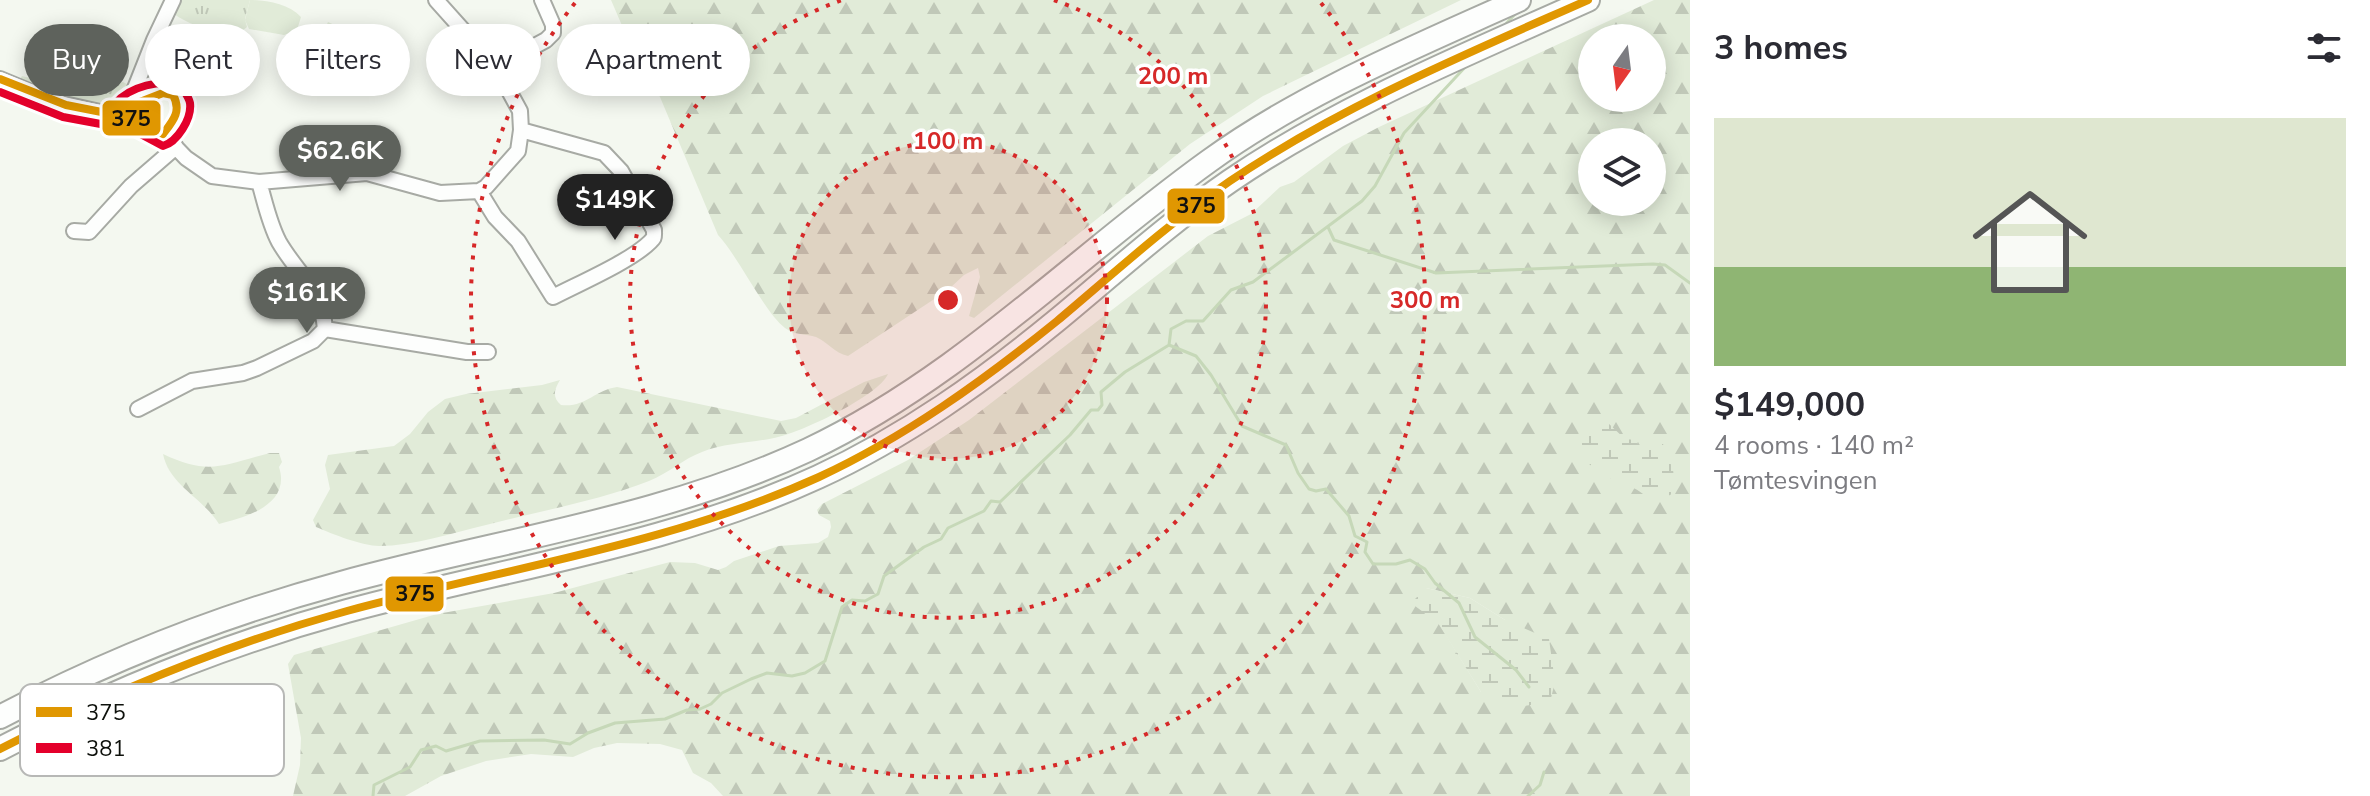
<!DOCTYPE html>
<meta charset="utf-8">
<style>
:root{--surface:#fff;--page:#f2f2f3;--text:#2b2b33;--muted:#7c7c81;--accent:#5e625c}
body{margin:0;font-family:"Nunito Sans",sans-serif;background:var(--page);color:var(--text);height:100vh;display:flex;flex-direction:column;font-size:30px;white-space:nowrap}
*{box-sizing:border-box;margin:0}
p{font-size:26px;color:var(--muted)}
.icon{flex:none;width:44px;height:44px;fill:none;stroke:currentColor;stroke-width:2;stroke-linecap:round;stroke-linejoin:round}
.map{position:relative;flex:1;overflow:hidden}
.side{display:flex;flex-direction:column;background:var(--surface);width:680px}
.side>*{flex:none}
.top-card{position:absolute;left:24px;top:24px;width:760px;height:72px;display:flex;gap:16px}
.needle{width:52px;rotate:194deg}
.fabs{position:absolute;left:1578px;top:24px;display:grid;gap:16px}
.fabs a{display:grid;place-items:center;width:88px;height:88px;border-radius:50%;background:var(--surface);box-shadow:0 4px 20px #0003;font-size:40px}
.price{position:absolute;translate:-50% -68px;padding:0 18px;border-radius:28px;background:var(--accent);color:#fff;font-size:26px;line-height:52px;filter:drop-shadow(0 2px 4px #0008)}
.price::after{content:'';position:absolute;left:50%;top:48px;width:24px;height:18px;margin-left:-12px;background:inherit;clip-path:polygon(0 0,100% 0,50% 100%)}
.price.selected{background:#222;color:#fff}
ul{padding:0;list-style:none}
li{display:grid;align-content:center;gap:16px;height:424px;padding:0 24px}
li span{display:grid;place-items:center;height:248px;border-radius:0px;color:#555}
li>.icon{margin-inline-start:auto}
span .icon{width:144px;height:144px;fill:#fffc;stroke-width:1}
li b{font-size:34px}
h2{display:flex;justify-content:space-between;align-items:center;height:96px;padding:0 24px;font-size:34px}
.tag{padding:0 28px;border-radius:36px;background:var(--surface);box-shadow:0 4px 20px #0003;font-size:28px;line-height:72px}
.tag.selected{background:var(--accent);color:#fff}
main{display:flex;flex:1;min-height:0}
.map>svg:first-child{display:block}
.grass{fill:url(#grass-tufts)}
.forest{fill:url(#forest-firs);fill-rule:evenodd}
.wetland{fill:url(#wetland-marsh)}
.park{fill:#e1ebd8}
.lines{fill:none;stroke-linecap:round;stroke-linejoin:round}
.stream{stroke:#c6d8b8;stroke-width:3}
.minor-casing{stroke:#a7aaa4;stroke-width:18}
.highway-casing{stroke:#a7aaa4;stroke-width:26}
.minor{stroke:#fdfefd;stroke-width:14}
.highway{stroke:#fdfefd;stroke-width:22}
.bus-1-casing{stroke:#fff;stroke-width:14}
.bus-2-casing{stroke:#fff;stroke-width:14}
.bus-1{stroke:#e09701;stroke-width:8}
.bus-2{stroke:#e4002b;stroke-width:8}
.ring{fill:none;stroke:#d62828;stroke-width:4;stroke-dasharray:4 8}
.key{fill:#fff;stroke:#b7b8b6;stroke-width:2}
.key-label{font-size:22px;fill:#0e110c}
.centre{fill:#d62828;stroke:#fff;stroke-width:4}
.ring-label{font-size:24px;text-anchor:middle;font-weight:bold;fill:#d62828;stroke:#fff;stroke-width:7;stroke-linejoin:round;paint-order:stroke}
.line-badge{stroke:#fff;stroke-width:3}
.pale-badge-label{font-size:22px;text-anchor:middle;font-weight:bold;fill:#111}
</style>
<main>
<div class="map">
<svg width="1690" height="796" viewBox="0 0 1690 796">
<defs>
<pattern id="grass-tufts" width="24" height="20" patternUnits="userSpaceOnUse" patternTransform="scale(2)"><rect width="24" height="20" fill="#e1ebd8"/><path d="M3 7l-1-3M5 7V3M7 7l1-3M15 17l-1-3M17 17v-4M19 17l1-3" fill="none" stroke="#c0c8b8"/></pattern>
<pattern id="forest-firs" width="22" height="20" patternUnits="userSpaceOnUse" patternTransform="scale(2)"><rect width="22" height="20" fill="#e1ebd8"/><path d="M5 1l3.5 6h-7zM16 11l3.5 6h-7z" fill="#c0c8b8"/></pattern>
<pattern id="wetland-marsh" width="20" height="14" patternUnits="userSpaceOnUse" patternTransform="scale(2)"><rect width="20" height="14" fill="#e1ebd8"/><path d="M1 5h8M5 5V1M11 12h8M15 12V8" fill="none" stroke="#c0c8b8"/></pattern>
</defs>
<rect width="100%" height="100%" fill="#f4f8f0"/>
<path class="grass" d="M180 0H250L245 19 247 27 237 35C216 31 189 27 172 12Z
M22 76 73 89 123 82 129 85C126 93 124 102 116 106 98 114 41 89 23 82L20 79Z"/>
<path class="forest" d="M611 0H1461L1263 96 1190 144 974 318 969 316 980 277 978 268 964 275 948 290 848 356C834 353 828 342 816 337 806 334 794 335 785 328 764 312 740 259 718 235L660 97 633 51Z
M1654 0H1690V796H723L711 783 693 773 682 750 660 744 617 743 594 748 573 757 531 754 486 761 441 776 405 796H293L300 765 301 738 288 664 294 655 437 614 554 593 670 562 695 563 718 570 726 567 734 561 779 546 818 543 828 537 831 527 830 521 819 515 817 510 822 504 908 460 969 420 1208 236 1251 214 1280 187 1294 182 1343 146 1379 127ZM1592 38H1652V98H1592ZM1592 142H1652V202H1592ZM1426 588 1470 598 1505 620 1481 692 1438 622Z
M888 374C879 396 798 434 774 438 751 443 724 443 702 452 683 459 669 473 649 481 597 501 540 511 486 525 451 533 414 546 379 546 363 546 332 534 316 527L313 520 330 489 325 465 328 455 394 446 410 434 428 412 445 399 466 394 542 385 560 380C554 390 552 397 561 405 585 408 595 390 617 387L781 421 796 418 864 382Z
M270 453H279L282 462 279 467C291 504 248 517 219 524 203 498 169 485 163 454 209 476 223 465 270 453Z"/>
<path class="wetland" d="M1608 423 1625 439 1635 440 1638 445 1663 444 1673 470 1676 491C1667 498 1659 500 1647 498 1636 485 1617 483 1603 474 1590 466 1579 455 1568 445L1582 430Z
M1426 588 1470 598 1505 620 1549 639 1555 682 1550 702 1512 708 1481 692 1438 623 1411 603Z"/>
<path class="park" d="M250 0C267 0 289 4 301 17L297 30 284 35 249 29 245 20Z
M328 22 358 36 361 40 357 52C343 53 330 49 321 37Z"/>
<g class="lines">
<path class="stream" d="M1503 27 1517 12
M1328 227 1334 240 1436 273 1653 264 1665 265 1690 283
M1169 345 1196 356 1211 375 1242 426 1286 445 1298 473 1309 489 1316 491 1326 489 1349 516 1355 536 1367 542 1365 552 1373 564H1396L1410 560 1425 569 1435 583 1459 603 1475 637 1516 670 1529 687
M373 796 374 785 410 767 421 750 436 746 446 751 480 741 544 740 570 744 588 733 615 723 665 719 687 710 700 709 711 704 722 693 751 679 767 673 792 676 805 673 825 661 842 607 852 600 865 601 878 594 884 576 924 547 941 539 948 528 984 511 991 501 1000 502 1070 435 1091 410H1098L1102 405 1101 392 1125 372 1169 345 1171 329 1186 321H1203L1231 290 1253 282 1362 201 1375 186 1404 133 1468 64
M1528 796 1540 785 1544 772"/>
<g class="minor-casing">
<path id="minor" d="M496 67 546 40 553 33V25L542 0
M0 79 55 102 145 122 163 134 186 158 212 176 259 182 367 173 440 193 479 191 486 187 518 151 521 130 520 111 496 67 436 0
M124 116 154 40 173 0
M259 182C265 202 269 223 279 242 298 275 322 288 325 329L467 352H488
M479 191 495 217 518 241 553 297C578 284 631 261 650 242 655 237 654 238 654 230L621 171 604 153 521 130
M74 231 89 232 131 186 176 147
M138 409 192 381 243 373 257 368 313 341 325 329"/>
</g>
<g class="highway-casing">
<path id="highway" d="M0 717C108 660 223 615 341 583 497 540 660 519 808 450 960 378 1074 258 1209 161 1303 93 1413 48 1519 0
M0 749C110 691 227 644 347 611 505 568 668 546 818 477 905 437 983 381 1056 321 1113 274 1169 223 1230 181 1340 106 1466 55 1588 0"/>
</g>
<use href="#minor" class="minor"/>
<use href="#highway" class="highway"/>
<g class="bus-1-casing">
<path id="bus-1" d="M0 79 66 105 137 119 163 134C173 121 182 111 173 95L163 93 127 107 124 116
M0 749C111 692 227 644 347 611 505 568 669 545 819 477 905 437 983 381 1057 321 1114 273 1169 223 1230 181 1341 106 1466 54 1588 0"/>
</g>
<g class="bus-2-casing">
<path id="bus-2" d="M0 92 63 117 133 130 163 146C177 142 192 119 190 103 189 97 184 91 181 86 162 78 129 87 116 103"/>
</g>
<use href="#bus-1" class="bus-1"/>
<use href="#bus-2" class="bus-2"/>
</g>
<circle cx="948" cy="300" r="159" fill="#d62828" fill-opacity=".12"/>
<g class="ring">
<circle cx="948" cy="300" r="159"/>
<path d="M1054 0A318 318 0 1 1 842 0"/>
<path d="M1321 3A477 477 0 1 1 575 3"/>
</g>
<rect x="20" y="684" width="264" height="92" rx="12" class="key"/>
<rect x="36" y="707" width="36" height="10" fill="#e09701"/>
<rect x="36" y="743" width="36" height="10" fill="#e4002b"/>
<g class="key-label">
<text x="86" y="720">375</text>
<text x="86" y="756">381</text>
</g>
<circle cx="948" cy="300" r="12" class="centre"/>
<g class="ring-label">
<text x="1173" y="84">200 m</text>
<text x="948" y="149">100 m</text>
<text x="1425" y="308">300 m</text>
</g>
<g class="line-badge">
<rect x="101" y="99" width="61" height="38" rx="8" fill="#e09701"/>
<rect x="1166" y="187" width="60" height="38" rx="8" fill="#e09701"/>
<rect x="384" y="575" width="61" height="38" rx="8" fill="#e09701"/>
</g>
<g class="pale-badge-label">
<text x="131" y="126">375</text>
<text x="1196" y="213">375</text>
<text x="415" y="601">375</text>
</g>
</svg>
<div class="fabs">
<a><svg class="needle" viewBox="-14 -14 28 28"><path d="M0-13l5 13h-10z" fill="#e53935"/><path d="M0 13l5-13h-10z" fill="#7c7c81"/></svg></a>
<a><svg class="icon" aria-label="layers" viewBox="0 0 24 24"><path d="M12 4l9 5-9 5-9-5zM3 14l9 5 9-5"/></svg></a>
</div>
<b class="price" style="left:340px;top:193px">$62.6K</b>
<b class="price selected" style="left:615px;top:242px">$149K</b>
<b class="price" style="left:307px;top:335px">$161K</b>
<div class="top-card">
<a class="tag selected">Buy</a>
<a class="tag">Rent</a>
<a class="tag">Filters</a>
<a class="tag">New</a>
<a class="tag">Apartment</a>
</div>
</div>
<section class="side">
<h2>3 homes<svg class="icon" aria-label="filters" viewBox="0 0 24 24"><path d="M4 7h16M4 17h16"/><circle cx="9" cy="7" r="2"/><circle cx="15" cy="17" r="2"/></svg></h2>
<ul>
<li><span style="background:linear-gradient(#dfe7d0 60%,#8fb573 0)"><svg class="icon" aria-label="home" viewBox="0 0 24 24"><path d="M3 11l9-7 9 7M6 9v11h12V9"/></svg></span><div><b>$149,000</b><p>4 rooms · 140 m²</p><p>Tømtesvingen</p></div></li>
</ul>
</section>
</main>
